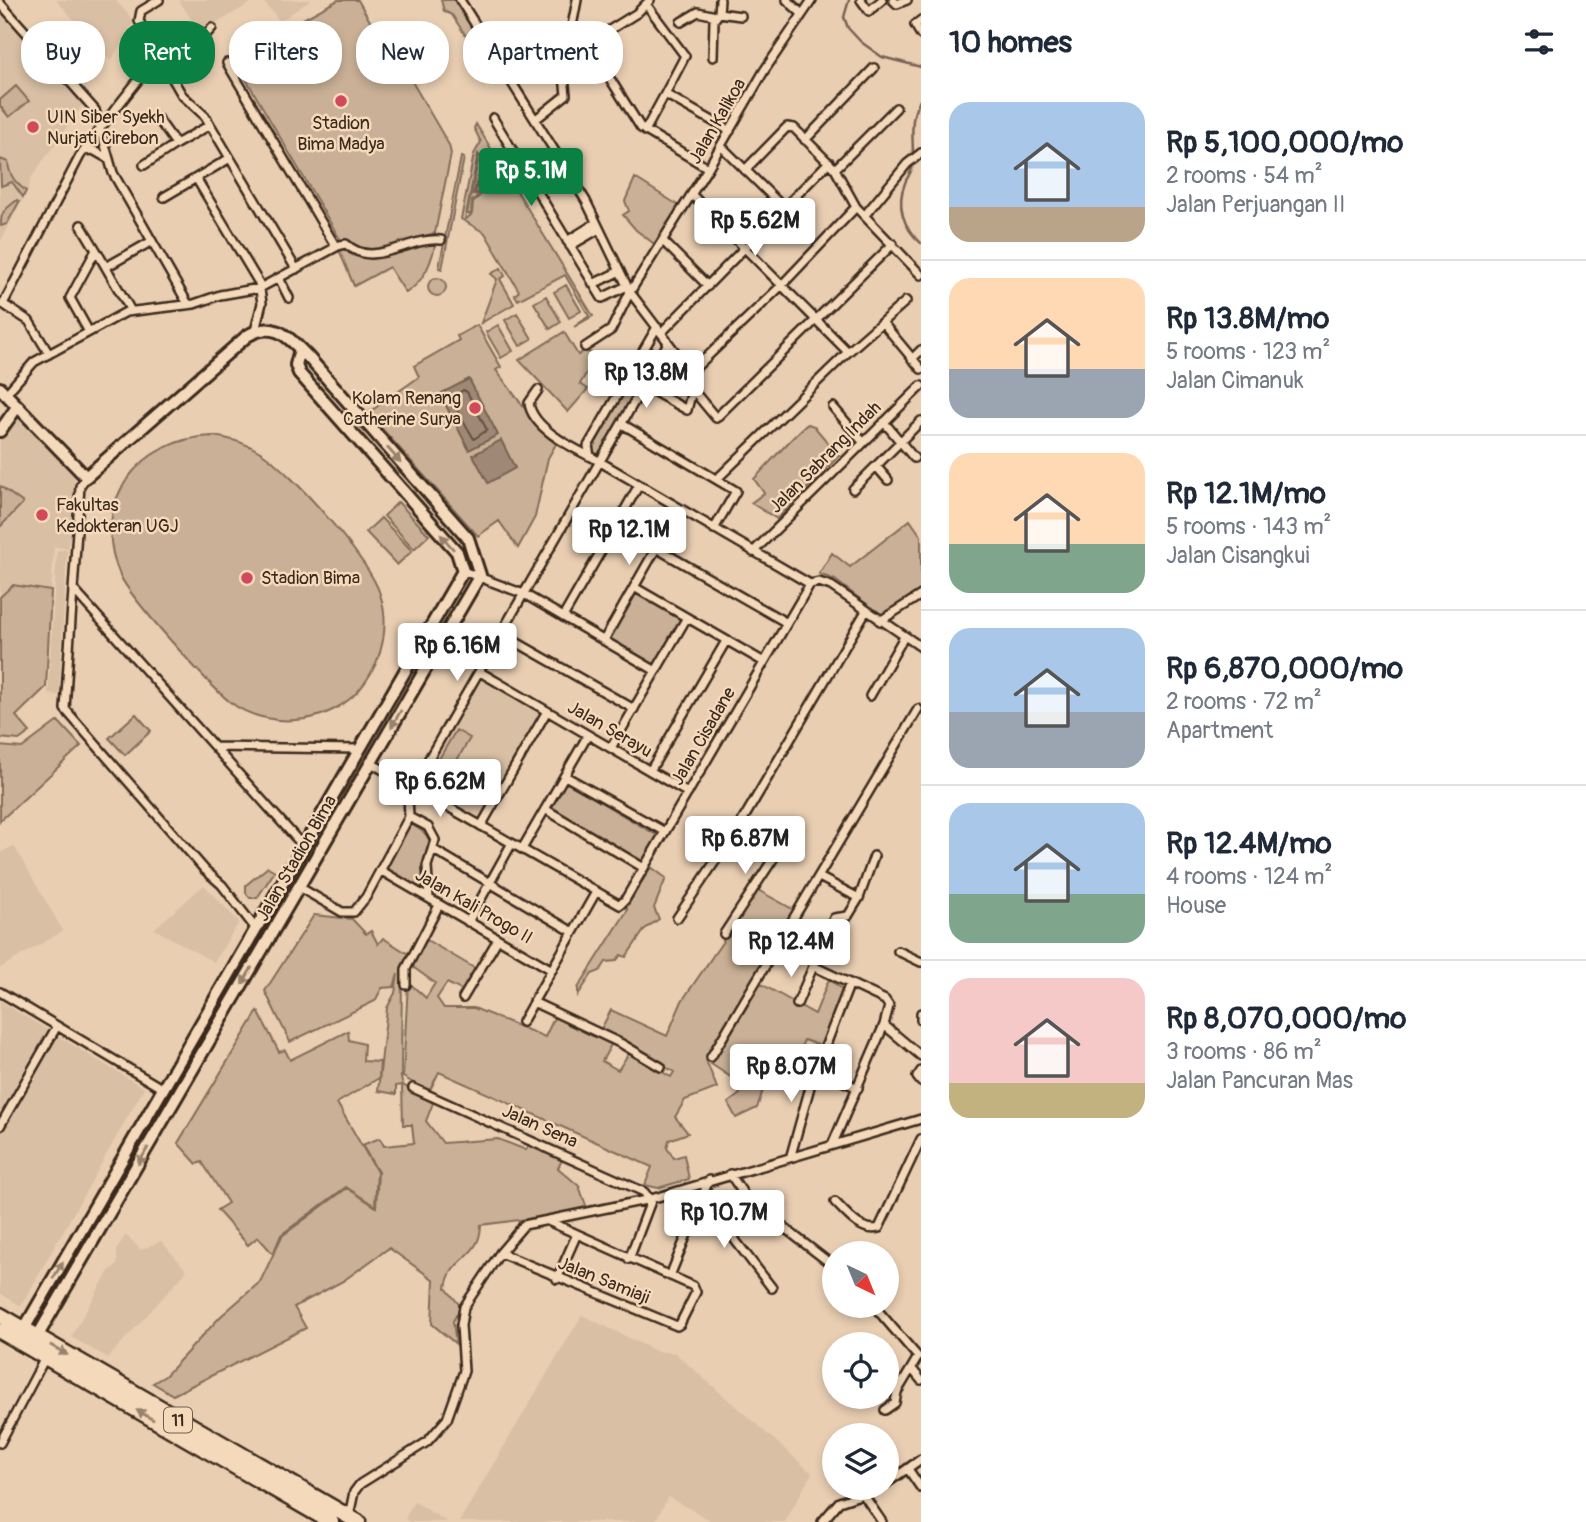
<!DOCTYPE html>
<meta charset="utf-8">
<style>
:root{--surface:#fff;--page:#f2f2f3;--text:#1f2937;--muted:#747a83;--line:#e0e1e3;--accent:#0b8043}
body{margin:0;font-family:Pangolin,sans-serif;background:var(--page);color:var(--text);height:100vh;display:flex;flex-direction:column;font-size:26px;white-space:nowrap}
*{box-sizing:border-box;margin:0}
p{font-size:23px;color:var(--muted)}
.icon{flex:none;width:38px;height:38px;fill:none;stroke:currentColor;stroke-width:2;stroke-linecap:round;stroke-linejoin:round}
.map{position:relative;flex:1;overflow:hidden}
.drawer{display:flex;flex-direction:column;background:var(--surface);width:665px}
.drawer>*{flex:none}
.top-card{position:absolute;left:21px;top:21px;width:665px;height:63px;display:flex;gap:14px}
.needle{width:46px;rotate:137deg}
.fabs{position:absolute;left:822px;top:1241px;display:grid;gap:14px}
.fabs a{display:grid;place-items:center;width:77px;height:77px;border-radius:50%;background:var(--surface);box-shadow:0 4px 10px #0003;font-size:35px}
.price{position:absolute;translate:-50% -60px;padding:0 16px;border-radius:7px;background:#fff;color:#222;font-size:23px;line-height:46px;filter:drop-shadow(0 2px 4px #0008)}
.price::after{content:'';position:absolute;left:50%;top:42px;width:21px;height:16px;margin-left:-10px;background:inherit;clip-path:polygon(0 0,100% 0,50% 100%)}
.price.active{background:var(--accent);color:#fff}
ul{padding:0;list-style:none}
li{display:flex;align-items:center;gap:21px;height:175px;padding:0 28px}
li+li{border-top:2px solid var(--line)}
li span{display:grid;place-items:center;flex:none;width:196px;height:140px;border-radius:21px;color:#555}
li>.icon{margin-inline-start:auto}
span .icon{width:84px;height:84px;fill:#fffc;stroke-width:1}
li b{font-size:30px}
h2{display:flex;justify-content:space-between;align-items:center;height:84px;padding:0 28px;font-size:30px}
.chip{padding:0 24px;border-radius:28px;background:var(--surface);box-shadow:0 4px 10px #0003;font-size:24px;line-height:63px}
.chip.active{background:var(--accent);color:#fff}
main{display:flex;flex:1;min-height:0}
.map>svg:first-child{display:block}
.built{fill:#d9bfa4}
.green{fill:#c9b096;stroke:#826d5a;stroke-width:2;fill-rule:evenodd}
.water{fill:#9f8874;stroke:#776252;stroke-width:2}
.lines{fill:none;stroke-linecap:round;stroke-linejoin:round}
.shore{stroke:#635040;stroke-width:2}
.stream{stroke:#776252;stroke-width:2.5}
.street-casing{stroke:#3b2a1e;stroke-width:12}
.secondary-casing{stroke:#3b2a1e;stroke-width:16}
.highway-casing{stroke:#3b2a1e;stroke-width:19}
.street{stroke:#f4d9bb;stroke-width:7}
.secondary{stroke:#f4d9bb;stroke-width:10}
.highway{stroke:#f4d9bb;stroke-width:14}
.oneway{fill:#98826c}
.poi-dot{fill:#d1495b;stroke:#f4d9bb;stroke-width:2.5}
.labels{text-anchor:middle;stroke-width:5;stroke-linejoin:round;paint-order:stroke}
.shield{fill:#f4d9bb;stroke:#725e4d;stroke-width:2}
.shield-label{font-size:16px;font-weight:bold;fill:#3b2a1e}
.poi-label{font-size:18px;fill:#3b2a1e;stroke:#f4d9bb;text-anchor:start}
.street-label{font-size:18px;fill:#3b2a1e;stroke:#f4d9bb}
</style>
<main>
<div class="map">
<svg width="921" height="1522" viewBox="0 0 921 1522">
<rect width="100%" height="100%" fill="#e9ceb2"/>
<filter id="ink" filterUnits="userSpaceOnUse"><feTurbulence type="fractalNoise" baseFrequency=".0143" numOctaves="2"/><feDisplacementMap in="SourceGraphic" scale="14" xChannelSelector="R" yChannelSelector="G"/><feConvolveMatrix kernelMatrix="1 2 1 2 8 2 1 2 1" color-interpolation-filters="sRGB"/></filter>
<g filter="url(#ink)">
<path class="built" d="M56 0H115L134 21 111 61Z
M179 0H256L200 33Z
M262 0H311L280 21Z
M0 8 83 104 31 178 28 190 0 242Z
M17 415 75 473 68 548 54 547 51 590 12 584 0 596V528L24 503 0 485V440Z
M57 550H67L59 695 48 694Z
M482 678 541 713 478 820 420 786Z
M14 846 63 931 0 968V853Z
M204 885 239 922 214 962 154 929Z
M0 1001 144 1088 21 1306 0 1293Z
M126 1235 141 1250 161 1241 187 1271 108 1358 71 1337 109 1271 117 1265V1248Z
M582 1315 656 1351 675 1353 812 1473 785 1522H714L668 1497 655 1522H459Z
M414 1501 447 1522H410L405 1519Z"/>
<path class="green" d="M338 0H358L380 39 386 37 449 145 451 154 435 233 376 250 354 248 348 241H341L233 57Z
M441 0H456L481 37 471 42 468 39 452 15 444 11Z
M16 86 29 101 9 117 0 106V100Z
M476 124 593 316 574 327 589 316 565 275 518 300 515 295 519 291 485 233 461 219 474 154 481 142 474 128ZM478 154 492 168 480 176 475 193H478L492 177 496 181 473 202 472 214 465 220Z
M479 155 490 169 479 175 473 194 479 195 494 181 472 201 471 214H467Z
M461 157 464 158 442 269 439 268Z
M0 159 8 162C9 176 16 183 26 191L23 197 12 182 1 186Z
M635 178 681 207 657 246 636 230 623 215 629 211 625 201Z
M17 200 19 202 7 224 1 226C0 210 7 209 17 200Z
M428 241 435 246C430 266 423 282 406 293L389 267 354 286 339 250 345 247C367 267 402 249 428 241Z
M501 268 505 276 500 279 514 304 481 323 497 279 491 274Z
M428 287a9 9 0 1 1 18 0a9 9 0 1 1-18 0Z
M566 285 581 311 569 318 554 292Z
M546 296 561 322 550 329 534 303Z
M517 313 532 339 520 346 505 320Z
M477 325 501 367 496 370 543 433 556 444 548 458 535 517 518 548 499 521 478 536 368 413 419 377 414 366 459 340 457 336Z
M498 325 513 351 501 358 486 332Z
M564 332 578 355 584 351 599 355 595 363 598 365 596 370 590 367 580 384 588 389 568 412 519 360Z
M650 346 659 351 645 375 637 370Z
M626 390 634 394 598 456 590 452Z
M808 424 814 426 839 456 777 519 751 503 764 493 754 479C764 469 800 428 808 424Z
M213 436C230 438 248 444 262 453 292 473 370 561 380 594 390 625 383 658 364 684 349 705 321 719 296 720 274 722 248 716 230 702 210 686 129 597 120 575 89 504 138 438 213 436Z
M0 486 23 503 0 527Z
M398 502 429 535 414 549 384 516Z
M381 518 412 551 397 565 366 532Z
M910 520 921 536V591L882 616 835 580 819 574 832 553 850 567Z
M13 585 51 591 46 687 16 716 30 732 19 740 0 738V597Z
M635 593 681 619 655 665 609 638Z
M136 714 151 731 125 755 109 738Z
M58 721 81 746 0 821V746L22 748Z
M456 730 470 738 450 772 436 764Z
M568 783 658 836 642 862 550 807 562 786Z
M409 823C432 837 434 837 425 863 422 872 424 882 422 891L386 869Z
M268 867 275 871 257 898H250L246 893V885Z
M651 867 666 878 654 908 659 919 645 929 626 957 621 955 616 961 606 962 600 971 592 974 578 995V988L627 911V906Z
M758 890 794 910 706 1060 717 1088 685 1100 675 1117 688 1133 669 1140 667 1148 674 1158 684 1155 689 1179 658 1188 645 1185 652 1167 439 1072 429 1092 403 1077 408 982 426 998 435 983 410 965 425 939 476 969 463 991 447 983 437 998 444 1008H474L545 1037 555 1016 612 1043 602 1061 618 1070 629 1053 671 1077 674 1072 601 1029 611 1010 667 1036 682 1001Z
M314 915 352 919 366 934 371 931 378 944 383 938 408 954 402 969 401 1078 403 1085 433 1103 426 1121 443 1143 498 1139 526 1150 531 1142 563 1158 558 1168 579 1186 588 1211 481 1225C480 1260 450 1256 446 1288L461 1307 453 1321 456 1344 432 1324 434 1280 389 1248 343 1281 294 1307 306 1328 173 1395 153 1383 165 1376 221 1316 260 1282 282 1236 347 1188 376 1207 378 1172 362 1145 380 1138 384 1146 414 1143 412 1125H403L402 1085 396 1086V1094L378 1091 387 1008 395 993 398 974 394 987 382 988 375 1001 290 1042 265 991Z
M829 979 842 989V995L824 1047 804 1040 791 1072 772 1063 757 1108 736 1118 728 1103 740 1094 732 1078 711 1064 761 984 815 1014Z
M258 1011 279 1052 285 1050 290 1060 348 1031 349 1040 364 1044 363 1061 380 1062 379 1078 337 1103 377 1172 375 1206 346 1187 281 1235 273 1254 258 1237 248 1245 217 1210 228 1203 202 1162 197 1164 178 1143Z"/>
<path class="water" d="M469 379 498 435 469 450 440 394Z
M501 440 515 468 488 483 473 455Z"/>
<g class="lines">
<path class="shore" d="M463 390 467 392 487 430 474 439 451 400Z"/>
<path class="stream" d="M849 0 844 17 848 28 861 42 882 57 921 67
M913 156C913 136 909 115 921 99
M913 163C913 171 908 175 905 183 896 205 903 228 921 243"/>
<g class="street-casing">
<path id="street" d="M159 0 141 11 139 21 182 95 205 116 296 269
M460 0 586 201 630 292 611 330 585 347
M787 0 801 13
M812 0 764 71 708 168 630 292 680 358 697 395 716 418 893 244
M861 0 869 11 882 0
M893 0 897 4 907 0
M0 3 95 110 113 173 188 304
M646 4 685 56 665 94 730 131
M719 13 741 16
M921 20 915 25 921 35
M681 22 698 12 716 16
M582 47 637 13 650 0
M584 55 597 58 641 128 708 168
M713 57 714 20 719 13 720 0
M227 63 336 247
M493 118 602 298 627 286
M158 119 176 144 210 125
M536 119 566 95 564 76 583 59 584 51 572 26 577 0
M645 131 665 94
M805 140 874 68
M721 146 784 208
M84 151 93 150 107 158
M144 165 176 144
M835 169 896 108
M745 170 787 127 794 128 835 169 856 207 921 275
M527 175 559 156
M196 178 259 283 262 303 255 331
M692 195 848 352
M164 197 230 158
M865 215 907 164 921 153
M81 225 96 250
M567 241 596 223
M663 241 708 286
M570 246 599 229
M106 267 152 241
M279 278 289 298
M593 284 620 271
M882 322 921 369
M657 327 588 446 590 456 810 584 819 582 831 586 921 647
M89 332 70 298 96 250 131 311
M661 333 829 162
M49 354 29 321 3 304 80 156 102 126 147 69 201 40 212 28
M912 359 921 350
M688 375 781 286 856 207
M644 386 687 410 693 387
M538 390 529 403C532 427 569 446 589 456
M5 395 34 362 126 312 194 304 220 295 260 288 340 245 346 244C374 270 409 236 441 240
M833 407 863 442
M884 422 914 458
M622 424 736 491 714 529
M876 466 888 480
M86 477 80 486 65 709 205 870 222 885 256 929
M717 479 848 352 906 301
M853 489 921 421
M656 548 787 623
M753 552 921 386
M463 571 524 594 656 671
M634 587 764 662
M73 589 304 847
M563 617 639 485
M880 621 921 595
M502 634 634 709
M604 640 679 508
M480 672 688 793
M870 696 904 637
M215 747 360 749
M611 748 686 619
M371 763 620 905 625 900 810 584
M650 771 726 641
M565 776 665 832
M545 809 644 868
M481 826 547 711
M522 849 588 735
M434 850 573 932
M380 870 552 970
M299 887 342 912H354L366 897 409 817
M429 898 427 866 435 840 428 827 409 817 408 795 668 343
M859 898 874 856
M677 918 741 823 866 611
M468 922 512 843
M724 934 777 853 774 847 741 823
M898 951 921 962
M813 966 885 1000 889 1006 884 1025
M406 985V969L439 905
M0 992 163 1089
M463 998 498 939
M533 1002 622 1044 661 1067
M797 1004 834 918 848 916 859 898 819 877
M921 1013V1020
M522 1022 596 892
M711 1057 918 709
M817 1068 850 983
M921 1071 917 1077 921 1082
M413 1088 644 1192 651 1201 629 1259
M0 1126 57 1026
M833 1143 884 1025 921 1056
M791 1155 815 1069 858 1088
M730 1174 747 1199 835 1267
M747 1199 734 1228 735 1240 772 1288
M835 1202C846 1213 861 1233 879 1228L921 1139
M500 1253 677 1326 680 1324 696 1292 693 1286 548 1221
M670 1276 709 1180
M557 1279 576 1236
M874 1306 918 1357 897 1392 895 1403 885 1410
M912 1369 921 1380
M0 1443 45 1358
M908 1469 921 1488
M887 1483 921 1459
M863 1494 882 1522
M349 1516 354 1492 360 1484 427 1442 447 1419 464 1371 461 1325 464 1307 500 1253 524 1225 651 1199 921 1119
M822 1522 839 1502 881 1488"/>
</g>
<g class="secondary-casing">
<path id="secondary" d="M0 388 86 477 247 336C275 319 289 338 308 357L468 538 480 575 37 1337
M0 431 17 407
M24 1329 463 571 457 552 299 373 296 365 300 349"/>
</g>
<g class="highway-casing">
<path id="highway" d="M0 1315 358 1522
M0 1331 331 1522"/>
</g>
<use href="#street" class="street"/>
<use href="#secondary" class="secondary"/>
<use href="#highway" class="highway"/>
</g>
<defs><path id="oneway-solid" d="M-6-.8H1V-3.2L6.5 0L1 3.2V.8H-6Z" transform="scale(1.75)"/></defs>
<g class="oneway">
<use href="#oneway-solid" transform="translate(394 455) rotate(48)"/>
<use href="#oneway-solid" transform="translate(447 542) rotate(-131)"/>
<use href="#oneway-solid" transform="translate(396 719) rotate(120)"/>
<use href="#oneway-solid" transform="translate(247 976) rotate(120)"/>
<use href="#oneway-solid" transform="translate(143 1156) rotate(120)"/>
<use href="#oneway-solid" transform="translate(58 1270) rotate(-60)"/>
<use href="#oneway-solid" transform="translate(59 1350) rotate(30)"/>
<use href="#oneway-solid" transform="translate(145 1415) rotate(-150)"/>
</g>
</g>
<g class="poi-dot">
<circle cx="341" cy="101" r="7"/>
<circle cx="33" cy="127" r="7"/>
<circle cx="475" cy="408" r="7"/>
<circle cx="42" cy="515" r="7"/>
<circle cx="247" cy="578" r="7"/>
</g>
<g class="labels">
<rect class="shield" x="164" y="1407.5" width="28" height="25" rx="5"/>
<g class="shield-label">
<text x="178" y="1426">11</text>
</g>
<g class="poi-label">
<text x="47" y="123">UIN Siber Syekh<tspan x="47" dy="21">Nurjati Cirebon</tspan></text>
<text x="341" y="129" text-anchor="middle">Stadion<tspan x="341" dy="21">Bima Madya</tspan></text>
<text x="461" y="404" text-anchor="end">Kolam Renang<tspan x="461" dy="21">Catherine Surya</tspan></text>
<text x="56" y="511">Fakultas<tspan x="56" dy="21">Kedokteran UGJ</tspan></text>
<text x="261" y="584">Stadion Bima</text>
</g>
<g class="street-label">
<text transform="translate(717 121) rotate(-60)" y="6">Jalan Kalikoa</text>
<text transform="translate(825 457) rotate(-45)" y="6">Jalan Sabrang Indah</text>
<text transform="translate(610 729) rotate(30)" y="6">Jalan Serayu</text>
<text transform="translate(703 736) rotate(-60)" y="6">Jalan Cisadane</text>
<text transform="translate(296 858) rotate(-60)" y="6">Jalan Stadion Bima</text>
<text transform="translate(474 906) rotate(30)" y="6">Jalan Kali Progo II</text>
<text transform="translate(540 1126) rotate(24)" y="6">Jalan Sena</text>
<text transform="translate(604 1280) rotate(22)" y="6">Jalan Samiaji</text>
</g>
</g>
</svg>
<div class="fabs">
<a><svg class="needle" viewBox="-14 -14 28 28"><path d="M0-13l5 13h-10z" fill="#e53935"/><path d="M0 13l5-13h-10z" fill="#747a83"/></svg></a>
<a><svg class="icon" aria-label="locate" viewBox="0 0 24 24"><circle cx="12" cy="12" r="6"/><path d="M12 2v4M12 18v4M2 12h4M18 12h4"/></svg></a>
<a><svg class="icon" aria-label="layers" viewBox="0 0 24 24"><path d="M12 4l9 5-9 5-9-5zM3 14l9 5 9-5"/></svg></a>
</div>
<b class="price active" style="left:531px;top:208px">Rp 5.1M</b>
<b class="price" style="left:755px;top:258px">Rp 5.62M</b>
<b class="price" style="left:646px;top:410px">Rp 13.8M</b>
<b class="price" style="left:629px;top:567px">Rp 12.1M</b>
<b class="price" style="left:457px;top:683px">Rp 6.16M</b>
<b class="price" style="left:440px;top:819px">Rp 6.62M</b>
<b class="price" style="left:745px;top:876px">Rp 6.87M</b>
<b class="price" style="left:791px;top:979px">Rp 12.4M</b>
<b class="price" style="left:791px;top:1104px">Rp 8.07M</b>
<b class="price" style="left:724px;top:1250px">Rp 10.7M</b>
<div class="top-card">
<a class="chip">Buy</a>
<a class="chip active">Rent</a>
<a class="chip">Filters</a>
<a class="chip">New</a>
<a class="chip">Apartment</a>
</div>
</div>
<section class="drawer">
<h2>10 homes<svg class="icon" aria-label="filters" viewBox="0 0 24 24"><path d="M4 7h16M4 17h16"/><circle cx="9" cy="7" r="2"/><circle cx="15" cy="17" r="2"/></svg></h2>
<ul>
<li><span style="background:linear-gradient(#a9c7e8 75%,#b9a48a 0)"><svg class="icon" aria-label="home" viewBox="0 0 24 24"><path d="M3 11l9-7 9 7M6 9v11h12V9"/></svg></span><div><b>Rp 5,100,000/mo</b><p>2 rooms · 54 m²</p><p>Jalan Perjuangan II</p></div></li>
<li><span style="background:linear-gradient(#ffd9b3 65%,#9aa5b1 0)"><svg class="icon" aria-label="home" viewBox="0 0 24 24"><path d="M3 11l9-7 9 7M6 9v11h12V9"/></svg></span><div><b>Rp 13.8M/mo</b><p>5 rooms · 123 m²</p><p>Jalan Cimanuk</p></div></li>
<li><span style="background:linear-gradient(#ffd9b3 65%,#7fa58c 0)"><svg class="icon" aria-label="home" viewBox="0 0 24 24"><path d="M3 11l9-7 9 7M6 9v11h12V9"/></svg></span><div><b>Rp 12.1M/mo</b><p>5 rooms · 143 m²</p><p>Jalan Cisangkui</p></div></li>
<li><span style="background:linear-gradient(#a9c7e8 60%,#9aa5b1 0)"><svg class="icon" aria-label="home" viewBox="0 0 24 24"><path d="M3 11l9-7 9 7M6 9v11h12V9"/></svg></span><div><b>Rp 6,870,000/mo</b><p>2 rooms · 72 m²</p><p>Apartment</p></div></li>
<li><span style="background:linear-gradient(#a9c7e8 65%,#7fa58c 0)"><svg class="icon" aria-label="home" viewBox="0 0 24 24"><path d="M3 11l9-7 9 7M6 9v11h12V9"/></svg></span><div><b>Rp 12.4M/mo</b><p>4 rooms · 124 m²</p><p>House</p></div></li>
<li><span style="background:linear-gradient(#f6c9c9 75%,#c2b280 0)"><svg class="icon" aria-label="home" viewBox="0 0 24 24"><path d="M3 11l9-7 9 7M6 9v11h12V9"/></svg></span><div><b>Rp 8,070,000/mo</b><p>3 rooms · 86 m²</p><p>Jalan Pancuran Mas</p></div></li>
</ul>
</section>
</main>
